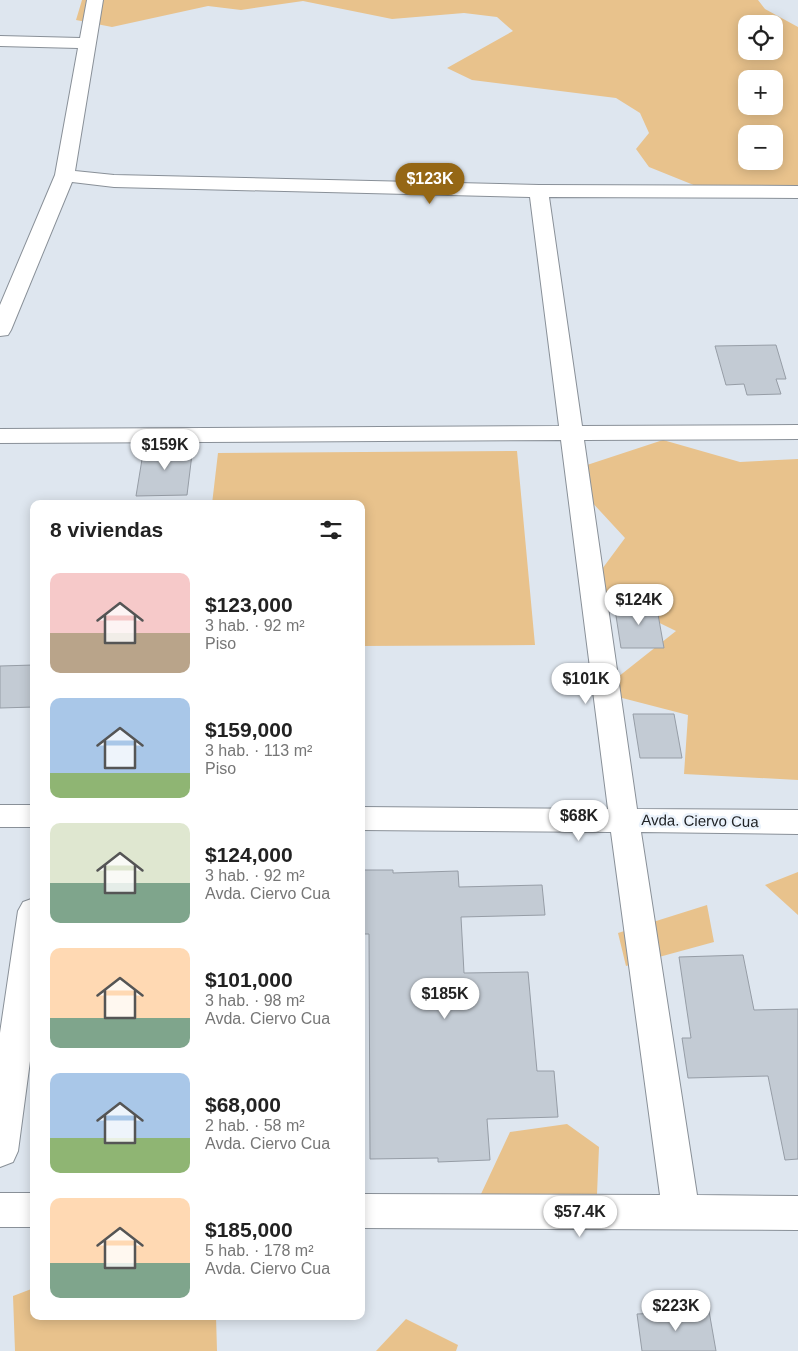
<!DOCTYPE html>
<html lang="es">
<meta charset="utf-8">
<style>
:root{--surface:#fff;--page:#f2f2f2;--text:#222;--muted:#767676;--accent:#956715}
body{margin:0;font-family:Helvetica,sans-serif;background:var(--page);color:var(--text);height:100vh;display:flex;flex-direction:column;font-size:19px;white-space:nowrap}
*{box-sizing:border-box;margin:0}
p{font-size:16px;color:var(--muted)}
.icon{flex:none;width:28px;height:28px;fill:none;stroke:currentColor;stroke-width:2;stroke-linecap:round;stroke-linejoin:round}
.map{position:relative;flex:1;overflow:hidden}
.sheet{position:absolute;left:30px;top:500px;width:335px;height:820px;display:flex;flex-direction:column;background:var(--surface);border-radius:10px;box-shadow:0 2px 12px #0003}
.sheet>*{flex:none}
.tools{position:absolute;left:738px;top:15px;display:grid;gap:10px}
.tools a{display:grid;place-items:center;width:45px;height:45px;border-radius:10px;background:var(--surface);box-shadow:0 2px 12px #0003;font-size:25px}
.price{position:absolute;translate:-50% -42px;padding:0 11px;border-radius:18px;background:#fff;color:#222;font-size:16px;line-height:32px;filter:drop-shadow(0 1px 2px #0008)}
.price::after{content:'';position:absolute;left:50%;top:30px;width:15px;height:11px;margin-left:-8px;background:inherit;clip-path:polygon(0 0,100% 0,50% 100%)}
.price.on{background:var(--accent);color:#fff}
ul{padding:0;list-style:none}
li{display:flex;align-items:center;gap:15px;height:125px;padding:0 20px}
li span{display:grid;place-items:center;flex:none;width:140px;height:100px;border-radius:10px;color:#555}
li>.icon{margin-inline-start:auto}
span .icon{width:60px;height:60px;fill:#fffc;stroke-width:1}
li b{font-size:21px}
h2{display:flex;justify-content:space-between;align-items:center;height:60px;padding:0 20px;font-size:21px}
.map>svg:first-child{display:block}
.green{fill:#e8c28c;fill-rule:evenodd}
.building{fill:#c3cbd4;stroke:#969da6}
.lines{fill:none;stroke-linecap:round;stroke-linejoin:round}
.minor-casing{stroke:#899098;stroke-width:2}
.minor{fill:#fff;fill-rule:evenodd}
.labels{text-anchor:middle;stroke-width:5;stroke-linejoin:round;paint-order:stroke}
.street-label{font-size:15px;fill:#202326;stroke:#ebf3fc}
</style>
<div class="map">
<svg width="798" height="1351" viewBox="0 0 798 1351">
<rect width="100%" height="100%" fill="#dee6ef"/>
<path class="green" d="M82 0H758L765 9 798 27V198L716 194 649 167 636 149 649 133 640 113 616 98 472 80 447 68 513 31 497 17 464 13 392 19 303 1 241 10 208 6 112 27 76 20ZM746 24H774V51H746ZM746 79H774V106H746ZM746 134H774V161H746Z
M663 440 740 462 798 459V780L684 774 688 715 599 692 676 631 588 588 625 538 589 499 587 465Z
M517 451 535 645 361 646V504H212L218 453Z
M798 872V915L765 885Z
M707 905 714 942 626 966 618 933Z
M567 1124 599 1147 597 1194H481L510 1132Z
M34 1288V1316H216L217 1351H15L13 1296Z
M406 1319 458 1345 456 1351H376Z"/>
<path class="building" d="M776 345 786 379H776L781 394 747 395 744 384 726 385 715 346Z
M193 446 187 495 136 496 144 447Z
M614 603H656L664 648H621Z
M34 665V707L0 708V666Z
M633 714H674L682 758H640Z
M361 870H393V873L458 871 459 887 542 885 545 915 461 917 464 973 528 972 537 1071H554L558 1117 487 1119 490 1160 438 1162V1158L370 1159 369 934H361Z
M743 955 754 1010 798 1009V1159L785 1160 768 1076 688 1078 682 1038H691L679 957Z
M709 1311 716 1351H642L637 1314Z"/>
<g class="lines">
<g class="minor-casing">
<path id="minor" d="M87 0H103L75 171 114 175 539 185 798 186V198L549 197 582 426 798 425V439L584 440 637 809 798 810V834L641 832 697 1195 798 1196V1230L361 1228V1194L660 1195 611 832 361 830V807L608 809 561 440 0 443V429L559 426 530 197 114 187 72 182 11 330 8 335 0 336V305L55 175 78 48 0 46V36L80 38Z
M0 805H34V827H0Z
M34 898V1031L18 1151 13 1162 0 1167V1033L18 911 23 902Z
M0 1193H34V1227H0Z"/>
</g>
<use href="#minor" class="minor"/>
</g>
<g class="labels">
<g class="street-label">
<text transform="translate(700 821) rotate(1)" y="5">Avda. Ciervo Cua</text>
</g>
</g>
</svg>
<div class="tools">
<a><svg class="icon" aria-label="locate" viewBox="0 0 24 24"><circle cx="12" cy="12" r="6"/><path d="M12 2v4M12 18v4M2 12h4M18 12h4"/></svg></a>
<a>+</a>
<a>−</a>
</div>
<b class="price on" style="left:430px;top:205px">$123K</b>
<b class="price" style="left:165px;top:471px">$159K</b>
<b class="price" style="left:639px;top:626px">$124K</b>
<b class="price" style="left:586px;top:705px">$101K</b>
<b class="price" style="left:579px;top:842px">$68K</b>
<b class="price" style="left:445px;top:1020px">$185K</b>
<b class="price" style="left:580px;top:1238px">$57.4K</b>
<b class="price" style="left:676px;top:1332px">$223K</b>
<section class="sheet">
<h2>8 viviendas<svg class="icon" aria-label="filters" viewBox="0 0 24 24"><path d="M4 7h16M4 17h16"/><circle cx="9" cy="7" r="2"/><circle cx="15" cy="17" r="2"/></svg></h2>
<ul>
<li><span style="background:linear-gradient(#f6c9c9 60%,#b9a48a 0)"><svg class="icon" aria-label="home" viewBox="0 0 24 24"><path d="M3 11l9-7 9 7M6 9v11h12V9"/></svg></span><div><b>$123,000</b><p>3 hab. · 92 m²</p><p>Piso</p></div></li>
<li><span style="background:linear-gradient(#a9c7e8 75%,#8fb573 0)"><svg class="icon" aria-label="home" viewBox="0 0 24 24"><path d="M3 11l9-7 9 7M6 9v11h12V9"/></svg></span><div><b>$159,000</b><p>3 hab. · 113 m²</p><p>Piso</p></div></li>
<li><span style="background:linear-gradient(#dfe7d0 60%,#7fa58c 0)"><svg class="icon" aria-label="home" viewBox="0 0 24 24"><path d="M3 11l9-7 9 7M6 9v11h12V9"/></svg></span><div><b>$124,000</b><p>3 hab. · 92 m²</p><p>Avda. Ciervo Cua</p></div></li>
<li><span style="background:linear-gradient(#ffd9b3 70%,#7fa58c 0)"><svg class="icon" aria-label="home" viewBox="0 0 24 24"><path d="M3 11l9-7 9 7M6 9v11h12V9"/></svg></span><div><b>$101,000</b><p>3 hab. · 98 m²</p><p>Avda. Ciervo Cua</p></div></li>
<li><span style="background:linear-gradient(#a9c7e8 65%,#8fb573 0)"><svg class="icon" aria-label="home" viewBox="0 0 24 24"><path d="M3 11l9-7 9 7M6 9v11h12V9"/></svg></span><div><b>$68,000</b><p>2 hab. · 58 m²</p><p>Avda. Ciervo Cua</p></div></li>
<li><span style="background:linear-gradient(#ffd9b3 65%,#7fa58c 0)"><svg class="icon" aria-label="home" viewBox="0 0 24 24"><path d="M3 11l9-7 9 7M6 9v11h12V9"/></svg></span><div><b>$185,000</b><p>5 hab. · 178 m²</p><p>Avda. Ciervo Cua</p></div></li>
</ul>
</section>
</div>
